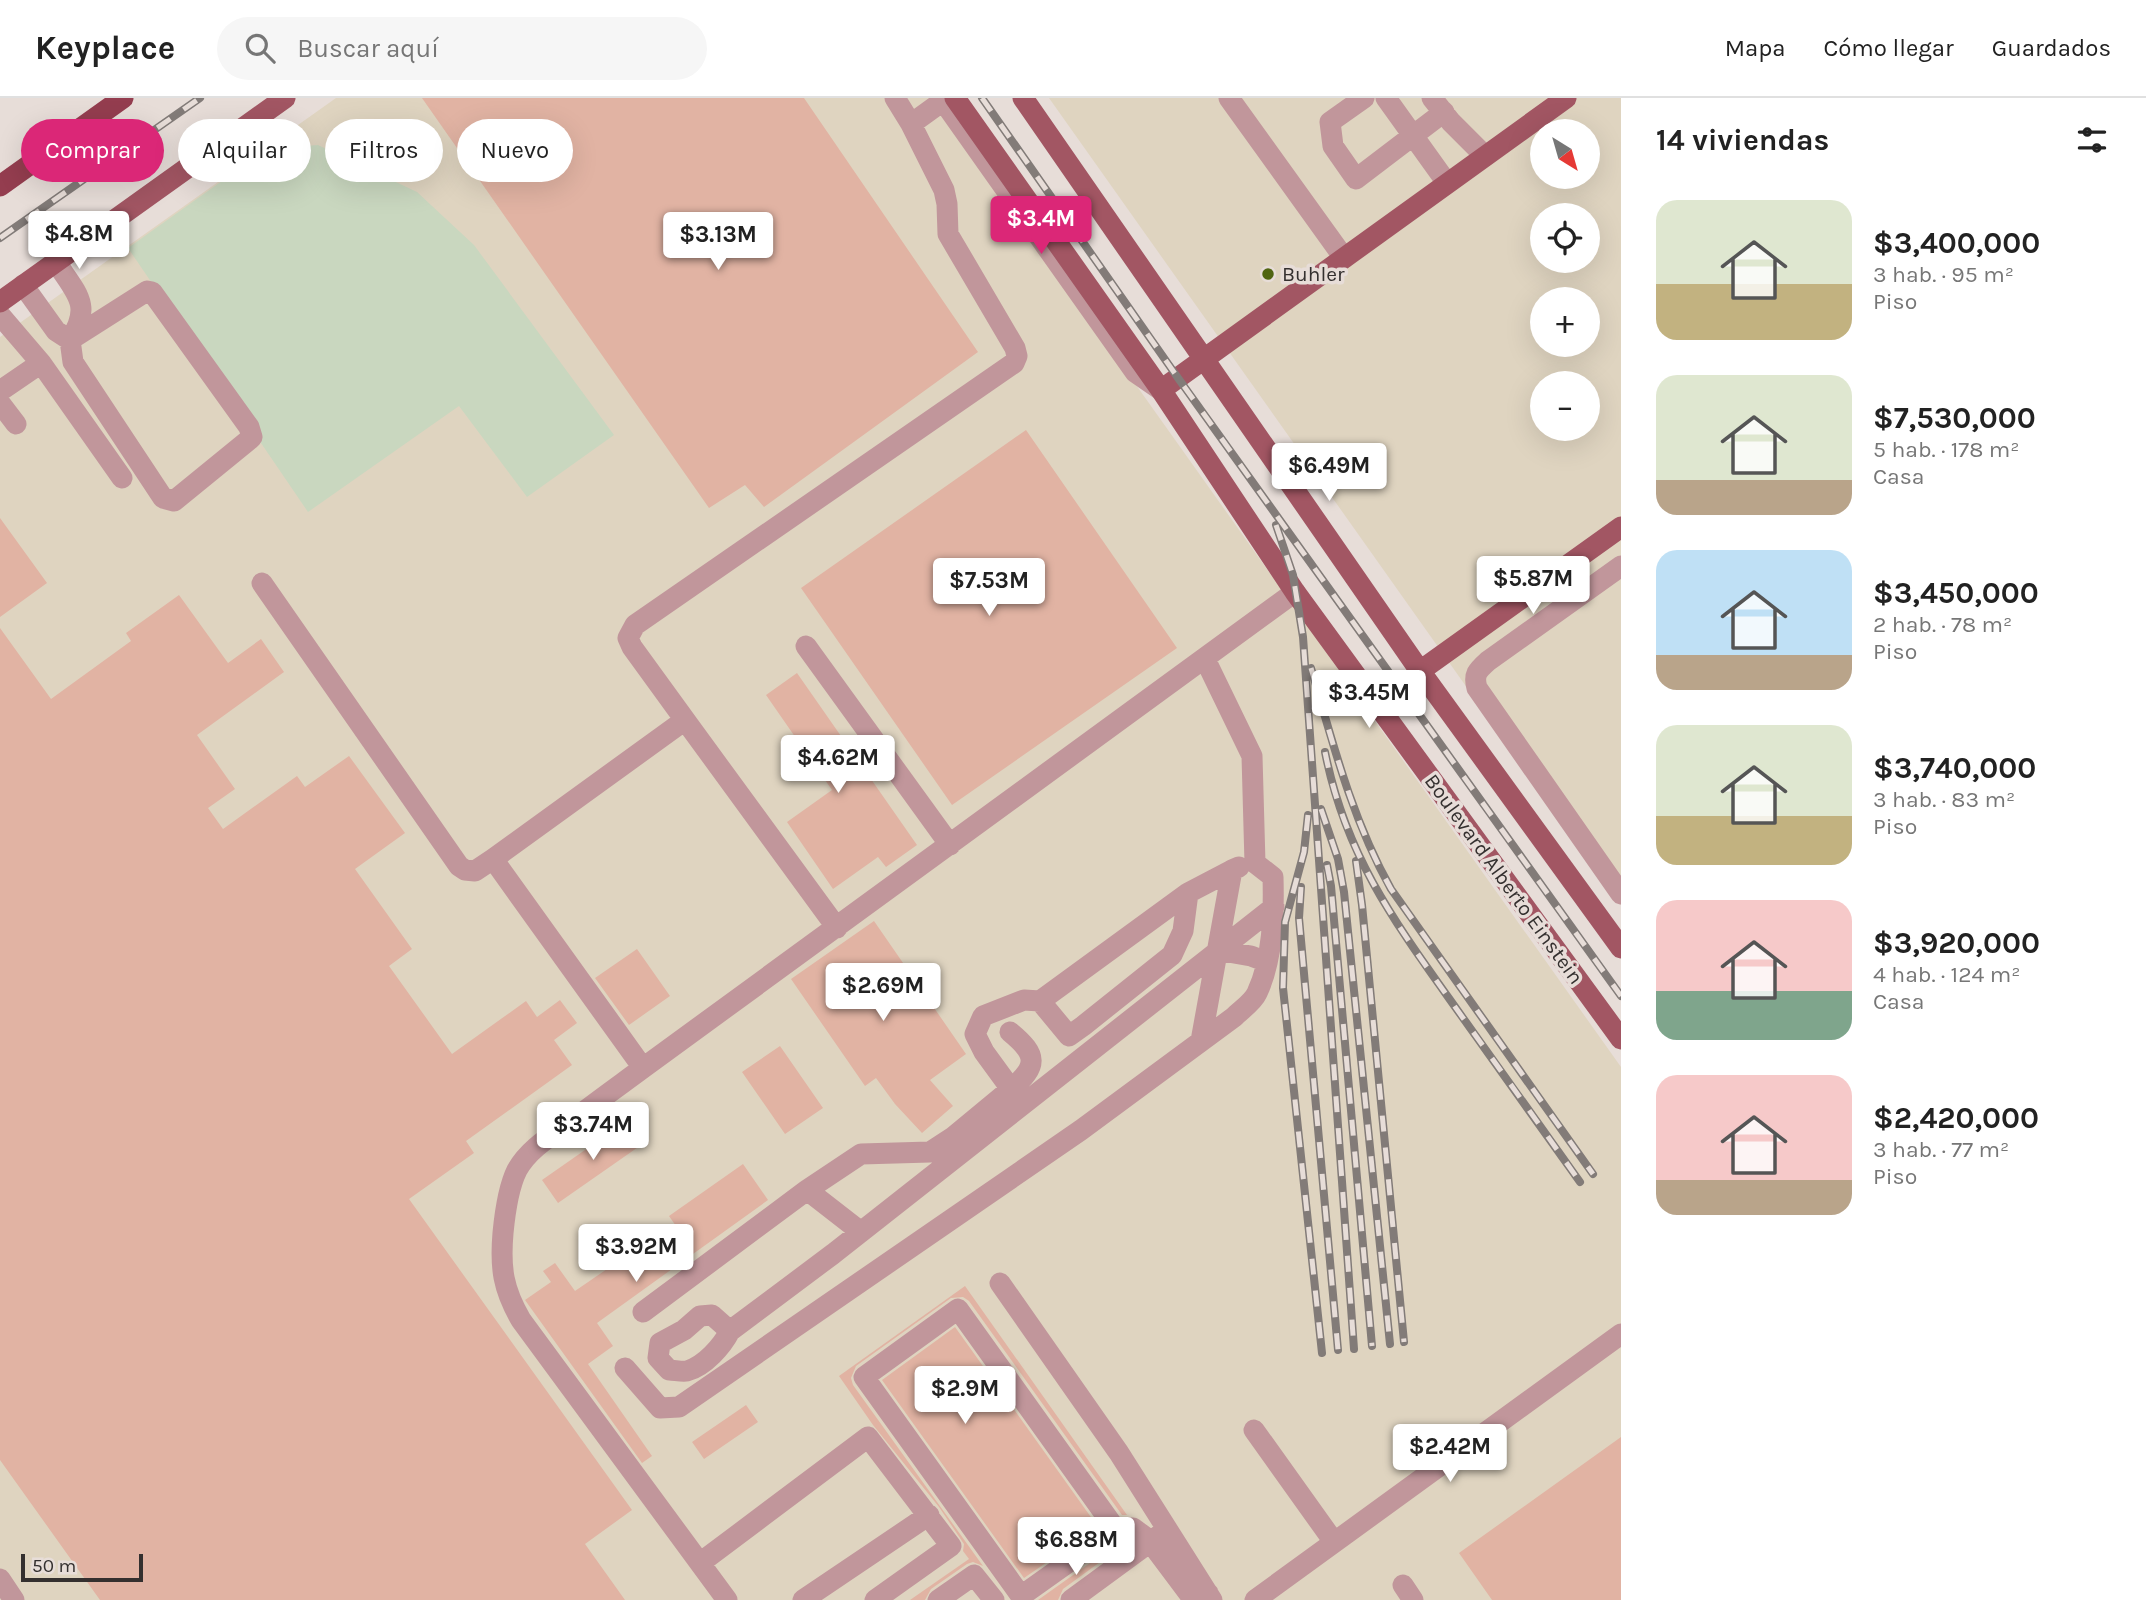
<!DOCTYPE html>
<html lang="es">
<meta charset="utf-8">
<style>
:root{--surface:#fff;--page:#f6f6f6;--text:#222;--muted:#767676;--line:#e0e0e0;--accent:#db2777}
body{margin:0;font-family:Karla,sans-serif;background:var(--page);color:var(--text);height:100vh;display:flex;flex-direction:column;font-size:26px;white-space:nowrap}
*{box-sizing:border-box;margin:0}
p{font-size:23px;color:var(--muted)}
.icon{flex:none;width:38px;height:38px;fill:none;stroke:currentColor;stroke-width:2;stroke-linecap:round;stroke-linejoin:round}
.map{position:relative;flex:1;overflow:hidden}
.panel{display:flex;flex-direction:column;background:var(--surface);width:525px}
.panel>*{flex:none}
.top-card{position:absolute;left:21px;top:21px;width:665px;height:63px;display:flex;gap:14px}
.needle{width:46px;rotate:143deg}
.fabs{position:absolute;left:1530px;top:21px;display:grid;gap:14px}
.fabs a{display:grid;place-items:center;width:70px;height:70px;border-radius:50%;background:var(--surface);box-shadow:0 7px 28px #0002;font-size:35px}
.scale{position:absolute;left:21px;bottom:18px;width:122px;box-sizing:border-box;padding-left:7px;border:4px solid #34302f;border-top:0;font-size:19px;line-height:24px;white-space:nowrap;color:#34302f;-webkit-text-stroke:5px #e7ddd8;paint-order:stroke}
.price{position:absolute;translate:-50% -60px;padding:0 16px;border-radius:7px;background:#fff;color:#222;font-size:23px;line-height:46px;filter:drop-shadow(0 2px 4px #0008)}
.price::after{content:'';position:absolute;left:50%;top:42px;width:21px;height:16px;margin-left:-10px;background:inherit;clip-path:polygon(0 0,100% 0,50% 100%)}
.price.active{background:var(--accent);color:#fff}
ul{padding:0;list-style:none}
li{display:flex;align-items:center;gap:21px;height:175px;padding:0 35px}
li span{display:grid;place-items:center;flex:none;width:196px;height:140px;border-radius:21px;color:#555}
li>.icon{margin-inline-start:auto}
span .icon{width:84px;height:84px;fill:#fffc;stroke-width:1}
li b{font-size:30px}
h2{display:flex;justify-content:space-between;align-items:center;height:84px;padding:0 35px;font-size:30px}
.tag{padding:0 24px;border-radius:32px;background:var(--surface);box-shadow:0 7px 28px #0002;font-size:24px;line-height:63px}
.tag.active{background:var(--accent);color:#fff}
header{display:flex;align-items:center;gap:42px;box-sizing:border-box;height:98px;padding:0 35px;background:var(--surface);border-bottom:2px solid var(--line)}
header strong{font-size:33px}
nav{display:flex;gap:38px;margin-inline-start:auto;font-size:24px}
.search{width:490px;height:63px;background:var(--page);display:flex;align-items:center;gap:18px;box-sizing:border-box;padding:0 24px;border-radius:38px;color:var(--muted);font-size:26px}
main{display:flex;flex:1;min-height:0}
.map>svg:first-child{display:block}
.industrial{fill:#dfd4c0;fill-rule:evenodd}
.green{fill:#c9d7bf}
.building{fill:#e1b3a3}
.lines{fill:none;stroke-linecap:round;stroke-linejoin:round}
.minor{stroke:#c1969b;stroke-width:21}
.major{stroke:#a25663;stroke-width:21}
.highway{stroke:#943d4f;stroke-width:21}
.rail-casing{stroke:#827b78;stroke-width:8}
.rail{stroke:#e7ddd8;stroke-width:5;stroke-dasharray:16;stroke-linecap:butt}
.poi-dot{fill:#506511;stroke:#e7ddd8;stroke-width:2.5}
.labels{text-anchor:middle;stroke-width:7;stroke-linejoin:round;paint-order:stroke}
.poi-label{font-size:21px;fill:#34302f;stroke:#e7ddd8;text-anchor:start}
.street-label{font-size:21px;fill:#34302f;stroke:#e7ddd8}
</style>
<header>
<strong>Keyplace</strong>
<div class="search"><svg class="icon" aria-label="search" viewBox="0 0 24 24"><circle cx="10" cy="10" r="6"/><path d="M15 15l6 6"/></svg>Buscar aquí</div>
<nav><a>Mapa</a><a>Cómo llegar</a><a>Guardados</a></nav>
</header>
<main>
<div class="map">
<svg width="1621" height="1502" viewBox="0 0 1621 1502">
<rect width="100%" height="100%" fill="#e7ddd8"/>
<path class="industrial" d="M336 0H932L1621 969V1502H0V239Z
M1049 0H1621V807ZM1542 33H1587V79H1542ZM1542 117H1587V163H1542ZM1542 201H1587V247H1542ZM1542 285H1587V331H1542Z"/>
<path class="green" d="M318 47 417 94 474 147 614 337 527 399 459 308 308 414 128 150 267 51Z"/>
<path class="building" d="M422 0H804L978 254 764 409 745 387 709 410Z
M1026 332 1177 550 952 707 801 490Z
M0 420 47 485 0 519Z
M179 497 228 565 261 541 284 574 197 637 235 691 208 710 223 731 297 678 305 689 349 658 405 735 355 771 412 851 389 868 452 956 526 903 537 919 560 902 577 925 554 942 572 967 466 1043 474 1055 409 1101 632 1412 585 1446 625 1502H100L0 1362V530L51 601 131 543 126 535Z
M797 575 917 747 886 769 878 759 833 791 787 724 832 692 766 597Z
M874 823 966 956 930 982 953 1008 922 1035 895 1006 876 980 865 988 791 881Z
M637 851 670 898 629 927 595 880Z
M780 948 823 1010 785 1036 742 974Z
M628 1022 644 1045 558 1105 542 1082Z
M743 1066 768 1102 597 1225 613 1248 588 1266 652 1358 642 1365 525 1202 551 1184 543 1173 555 1165 575 1193 626 1158 629 1162 676 1128 669 1118Z
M965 1188 1127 1417H1122L969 1203 963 1199 951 1200 856 1268 851 1280 853 1287 983 1468 973 1464 967 1466 931 1491 925 1502H910L969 1461 963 1453 964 1446 939 1409 873 1327 839 1278Z
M955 1229 1098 1429 1024 1480 882 1282Z
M746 1307 758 1324 704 1361 692 1344Z
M1621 1339V1502H1492L1459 1455Z
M1127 1443H1129L1063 1491 1058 1502H1038L1090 1465Z"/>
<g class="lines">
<path class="minor" d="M895 0 911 26
M941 0 1135 274 1161 292
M1229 0 1344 160
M1364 0 1330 24 1333 48 1356 81 1444 14
M1386 0 1447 85
M1432 0 1451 24 1485 58
M23 187 56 233 70 242 147 193 152 194 249 329 252 339 250 341 174 403 163 400 73 264 70 242C93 207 76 195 56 164
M0 217 41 265 122 380
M0 293 41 265
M0 305 16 326
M1621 468 1488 563C1478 572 1473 576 1477 590L1621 796
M262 485 459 768 465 772 475 773 493 761
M806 548 950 747
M685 622 837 830
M1217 852 1251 858 1267 864
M1040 903 1069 938 1083 928 1172 857 1183 833 1188 795
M1010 934C1038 957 1038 968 1011 991
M1201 943 1232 772 1239 769
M643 970 1295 494
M807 1092 861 1134
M1000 1185 1119 1355 1212 1502
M643 1214 807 1092 861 1056 930 1054 953 1039 1011 991 984 954 975 936 983 918 1024 902 1040 903 1188 795 1232 772
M730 1233 712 1217 700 1218 684 1232 660 1245 658 1260 669 1272C674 1272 682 1274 687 1273 705 1268 722 1248 730 1233L833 1156 1274 809
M625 1270 660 1310 679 1309 1081 1032 1234 919C1241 912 1253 904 1257 895 1273 861 1274 816 1273 779L1255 765 1252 658 1205 561
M1254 1332 1334 1444
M1117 1433 958 1211 864 1279 1021 1498 1083 1454 1123 1430H1133L1148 1441 1190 1497 1208 1495
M700 1465 868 1339 951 1448 875 1502
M0 1481 14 1502
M1403 1487 1413 1502
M727 1502 521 1222C503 1191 500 1170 503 1135 505 1114 508 1090 517 1072 529 1050 554 1036 573 1022 596 1004 620 987 643 970L493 761 685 622 632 549 628 540 635 527 1014 265 1017 258 1015 250 948 136 947 106 944 92 911 26 947 0
M803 1502 929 1417
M938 1502 974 1477 994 1502
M1071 1502 1161 1436
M1255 1502 1621 1236"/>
<path class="major" d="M955 0 1161 292 1295 494 1621 941
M1023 0 1420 573 1621 850
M0 204 285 0
M1161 292 1566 0
M1420 573 1621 429"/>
<path class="highway" d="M0 88 123 0"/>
<g class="rail-casing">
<path id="rail" d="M982 0 1178 280 1621 898
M0 140 200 0
M1276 427 1293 477 1303 539 1354 1251
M1311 570C1333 646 1352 721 1391 791L1593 1076
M1325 654C1347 764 1400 831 1463 920 1502 974 1541 1029 1580 1084
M1321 711 1338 761 1344 794 1390 1246
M1308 717 1304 754 1285 824 1283 890 1322 1255
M1356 763 1362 807 1404 1244
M1327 767 1331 788 1372 1248
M1301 789 1299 820 1338 1252"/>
</g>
<use href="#rail" class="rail"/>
</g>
<circle class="poi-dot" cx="1268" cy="176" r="7"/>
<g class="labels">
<g class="poi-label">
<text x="1282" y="183">Buhler</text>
</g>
<g class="street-label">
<text transform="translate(1504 781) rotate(54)" y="7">Boulevard Alberto Einstein</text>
</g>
</g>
</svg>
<div class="fabs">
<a><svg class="needle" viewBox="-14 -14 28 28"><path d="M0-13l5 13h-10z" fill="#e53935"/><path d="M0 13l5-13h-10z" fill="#767676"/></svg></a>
<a><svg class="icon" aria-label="locate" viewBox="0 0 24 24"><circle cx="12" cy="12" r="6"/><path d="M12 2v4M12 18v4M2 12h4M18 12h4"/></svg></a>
<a>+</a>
<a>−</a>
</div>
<div class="scale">50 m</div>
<b class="price active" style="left:1041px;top:158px">$3.4M</b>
<b class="price" style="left:79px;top:173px">$4.8M</b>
<b class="price" style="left:718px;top:174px">$3.13M</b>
<b class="price" style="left:1329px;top:405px">$6.49M</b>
<b class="price" style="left:1533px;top:518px">$5.87M</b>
<b class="price" style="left:989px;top:520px">$7.53M</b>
<b class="price" style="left:1369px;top:632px">$3.45M</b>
<b class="price" style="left:838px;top:697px">$4.62M</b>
<b class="price" style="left:883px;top:925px">$2.69M</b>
<b class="price" style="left:593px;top:1064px">$3.74M</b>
<b class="price" style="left:636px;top:1186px">$3.92M</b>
<b class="price" style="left:965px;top:1328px">$2.9M</b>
<b class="price" style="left:1450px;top:1386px">$2.42M</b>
<b class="price" style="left:1076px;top:1479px">$6.88M</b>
<div class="top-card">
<a class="tag active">Comprar</a>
<a class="tag">Alquilar</a>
<a class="tag">Filtros</a>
<a class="tag">Nuevo</a>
</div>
</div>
<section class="panel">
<h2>14 viviendas<svg class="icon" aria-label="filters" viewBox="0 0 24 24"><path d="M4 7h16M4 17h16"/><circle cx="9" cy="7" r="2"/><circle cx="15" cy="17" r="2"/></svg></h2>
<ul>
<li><span style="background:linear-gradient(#dfe7d0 60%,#c2b280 0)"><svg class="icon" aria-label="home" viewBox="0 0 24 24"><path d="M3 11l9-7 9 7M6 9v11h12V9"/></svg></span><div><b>$3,400,000</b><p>3 hab. · 95 m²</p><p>Piso</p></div></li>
<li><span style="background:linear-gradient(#dfe7d0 75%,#b9a48a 0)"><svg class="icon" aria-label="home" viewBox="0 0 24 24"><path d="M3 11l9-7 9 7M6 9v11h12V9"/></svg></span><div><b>$7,530,000</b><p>5 hab. · 178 m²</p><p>Casa</p></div></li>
<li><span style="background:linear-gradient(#bfe0f5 75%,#b9a48a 0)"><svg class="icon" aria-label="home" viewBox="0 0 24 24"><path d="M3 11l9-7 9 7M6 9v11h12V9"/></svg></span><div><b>$3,450,000</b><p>2 hab. · 78 m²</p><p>Piso</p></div></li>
<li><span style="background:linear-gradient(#dfe7d0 65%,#c2b280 0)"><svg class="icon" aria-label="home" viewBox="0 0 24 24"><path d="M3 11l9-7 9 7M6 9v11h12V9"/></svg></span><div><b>$3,740,000</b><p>3 hab. · 83 m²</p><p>Piso</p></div></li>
<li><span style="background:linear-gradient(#f6c9c9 65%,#7fa58c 0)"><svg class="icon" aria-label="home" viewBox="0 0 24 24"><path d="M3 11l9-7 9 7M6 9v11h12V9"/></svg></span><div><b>$3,920,000</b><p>4 hab. · 124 m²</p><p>Casa</p></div></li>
<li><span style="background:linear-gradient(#f6c9c9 75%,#b9a48a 0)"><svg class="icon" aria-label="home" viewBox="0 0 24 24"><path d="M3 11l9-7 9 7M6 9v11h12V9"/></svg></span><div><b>$2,420,000</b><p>3 hab. · 77 m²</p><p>Piso</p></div></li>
</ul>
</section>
</main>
